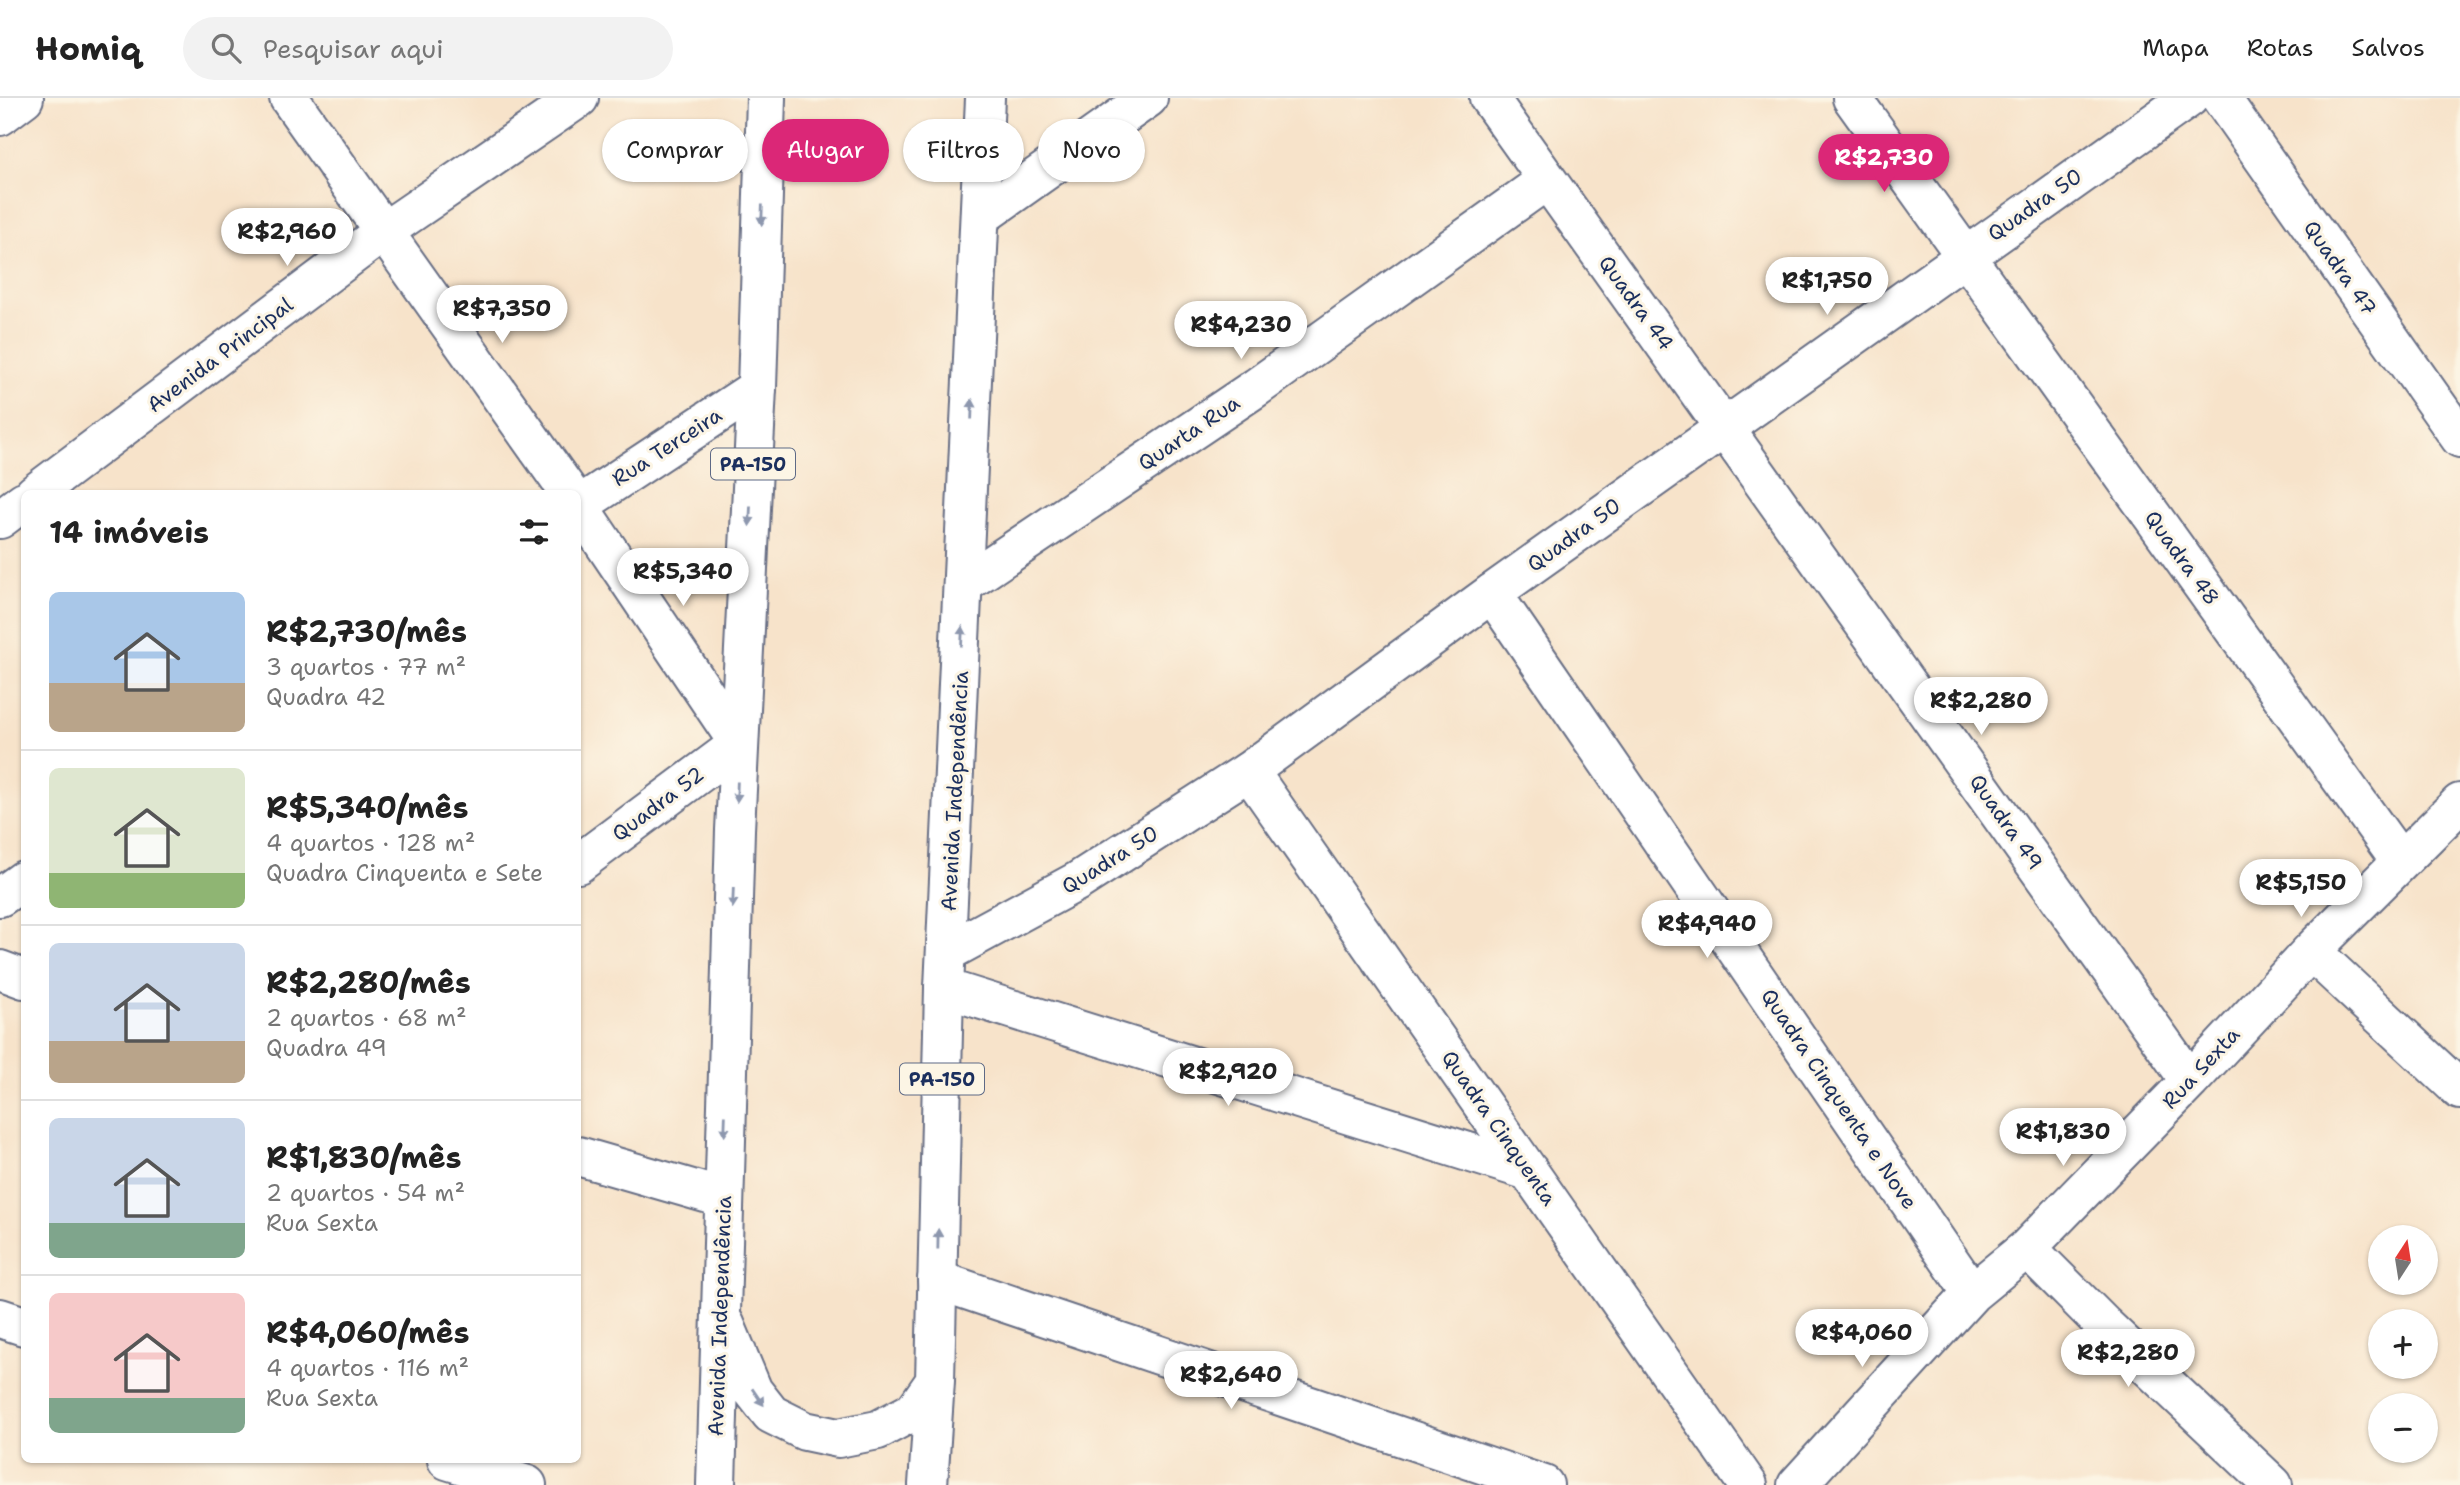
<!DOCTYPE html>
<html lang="pt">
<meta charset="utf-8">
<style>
:root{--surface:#fff;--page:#f2f2f2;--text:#222;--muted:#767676;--line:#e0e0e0;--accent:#db2777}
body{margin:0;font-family:"Shantell Sans",sans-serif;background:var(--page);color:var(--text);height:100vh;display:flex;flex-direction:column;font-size:26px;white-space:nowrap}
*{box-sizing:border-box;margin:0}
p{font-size:23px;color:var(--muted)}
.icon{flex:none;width:38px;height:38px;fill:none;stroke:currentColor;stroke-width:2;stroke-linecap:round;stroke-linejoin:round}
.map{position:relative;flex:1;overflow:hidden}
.panel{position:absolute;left:21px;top:392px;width:560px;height:973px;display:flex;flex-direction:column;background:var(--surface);border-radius:10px;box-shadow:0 2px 5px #0004}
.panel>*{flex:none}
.top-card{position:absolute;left:602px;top:21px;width:665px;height:63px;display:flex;gap:14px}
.needle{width:46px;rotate:12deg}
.buttons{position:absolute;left:2368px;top:1127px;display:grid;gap:14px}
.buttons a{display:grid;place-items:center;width:70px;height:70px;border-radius:50%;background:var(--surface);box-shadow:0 2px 5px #0004;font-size:35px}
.price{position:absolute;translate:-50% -60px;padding:0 16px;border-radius:24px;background:#fff;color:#222;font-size:23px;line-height:46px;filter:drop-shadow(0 2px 4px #0008)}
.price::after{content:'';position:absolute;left:50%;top:42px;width:21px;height:16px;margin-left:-10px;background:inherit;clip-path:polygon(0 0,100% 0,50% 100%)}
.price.selected{background:var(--accent);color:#fff}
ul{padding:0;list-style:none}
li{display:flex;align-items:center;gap:21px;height:175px;padding:0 28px}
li+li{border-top:2px solid var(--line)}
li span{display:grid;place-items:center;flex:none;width:196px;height:140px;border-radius:10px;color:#555}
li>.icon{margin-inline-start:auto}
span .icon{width:84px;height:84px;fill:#fffc;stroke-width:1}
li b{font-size:30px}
h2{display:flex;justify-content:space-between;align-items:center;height:84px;padding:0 28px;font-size:30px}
.pill{padding:0 24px;border-radius:32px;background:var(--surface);box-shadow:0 2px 5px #0004;font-size:24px;line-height:63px}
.pill.selected{background:var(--accent);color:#fff}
header{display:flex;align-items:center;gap:42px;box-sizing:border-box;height:98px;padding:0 35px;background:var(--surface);border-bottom:2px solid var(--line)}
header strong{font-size:33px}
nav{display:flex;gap:38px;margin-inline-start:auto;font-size:24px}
.search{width:490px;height:63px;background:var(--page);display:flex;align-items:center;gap:18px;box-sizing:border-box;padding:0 24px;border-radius:38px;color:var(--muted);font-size:26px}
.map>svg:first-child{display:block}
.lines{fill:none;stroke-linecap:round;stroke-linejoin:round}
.street-casing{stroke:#686e84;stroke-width:42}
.secondary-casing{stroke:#686e84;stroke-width:42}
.primary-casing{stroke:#686e84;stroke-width:42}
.street{stroke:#fff;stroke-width:38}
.secondary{stroke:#fff;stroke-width:38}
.primary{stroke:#fff;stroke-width:38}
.oneway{fill:#8d97ae}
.labels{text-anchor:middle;stroke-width:6;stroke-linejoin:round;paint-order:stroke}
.shield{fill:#fcf5e5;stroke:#5e6a86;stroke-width:2}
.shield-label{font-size:19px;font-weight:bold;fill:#1b2f5e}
.street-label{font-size:21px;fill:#1b2f5e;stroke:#fcf5e5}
</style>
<header>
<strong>Homiq</strong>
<div class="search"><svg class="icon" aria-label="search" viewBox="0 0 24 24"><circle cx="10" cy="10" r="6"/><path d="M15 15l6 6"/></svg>Pesquisar aqui</div>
<nav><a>Mapa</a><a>Rotas</a><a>Salvos</a></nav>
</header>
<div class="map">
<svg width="2460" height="1387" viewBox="0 0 2460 1387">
<rect width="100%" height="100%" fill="#fcf5e5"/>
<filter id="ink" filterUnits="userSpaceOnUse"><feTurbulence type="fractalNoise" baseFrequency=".0143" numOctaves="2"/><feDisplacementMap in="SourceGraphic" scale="14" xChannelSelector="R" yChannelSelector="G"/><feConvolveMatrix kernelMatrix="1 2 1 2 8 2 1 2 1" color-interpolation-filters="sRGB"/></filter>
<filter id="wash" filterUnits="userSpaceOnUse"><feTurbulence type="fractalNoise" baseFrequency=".00686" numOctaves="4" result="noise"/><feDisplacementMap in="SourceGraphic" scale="28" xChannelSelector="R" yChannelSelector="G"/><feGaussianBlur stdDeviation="1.57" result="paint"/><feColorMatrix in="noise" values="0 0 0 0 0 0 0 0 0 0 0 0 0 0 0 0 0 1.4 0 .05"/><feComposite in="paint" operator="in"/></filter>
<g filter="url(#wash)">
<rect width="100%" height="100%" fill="#f7e3ca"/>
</g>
<g filter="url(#ink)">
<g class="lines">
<g class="street-casing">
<path id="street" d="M289 0 570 396
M1489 0 2190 983
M1852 0 2400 763
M2221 0 2460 340
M0 18 24 0
M980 119 1148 0
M34 396 383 134 579 0
M578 407 739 646 578 766
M578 408 757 290
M0 421 24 403
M964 486 1257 289 1547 82
M1492 495 1972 1195
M1249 673 1748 1387
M0 799 24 782
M2311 853 2460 992
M0 872 24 881
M944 890 1529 1073
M578 1058 723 1100
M2027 1150 2104 1227 2273 1387
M937 1182 1544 1387
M0 1220 24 1228
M447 1362 527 1387
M1797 1387 1972 1195 2027 1150 2190 983 2311 853 2460 705"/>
</g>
<g class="secondary-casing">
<path id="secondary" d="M947 854 1078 783 1249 673 1492 495 2189 0"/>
</g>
<g class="primary-casing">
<path id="primary" d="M725 1226 753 1293 771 1316 805 1333 838 1340 878 1332 914 1313 935 1283
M716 1387 735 732 757 290 766 0
M928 1387 935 1283 944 890 985 0"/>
</g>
<use href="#street" class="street"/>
<use href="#secondary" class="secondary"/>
<use href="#primary" class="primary"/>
</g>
<defs><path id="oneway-solid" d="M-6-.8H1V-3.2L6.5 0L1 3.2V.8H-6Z" transform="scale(1.75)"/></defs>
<g class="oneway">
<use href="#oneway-solid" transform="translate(762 117) rotate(92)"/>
<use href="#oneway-solid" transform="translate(972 311) rotate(-88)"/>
<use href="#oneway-solid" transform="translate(750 418) rotate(93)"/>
<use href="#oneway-solid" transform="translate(962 538) rotate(-87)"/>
<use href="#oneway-solid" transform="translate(737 694) rotate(92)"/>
<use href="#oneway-solid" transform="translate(733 800) rotate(92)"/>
<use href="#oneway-solid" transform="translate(725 1028) rotate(92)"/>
<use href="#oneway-solid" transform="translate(938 1141) rotate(-89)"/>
<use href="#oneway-solid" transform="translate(758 1299) rotate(55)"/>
</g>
</g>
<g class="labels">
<g class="shield">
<rect x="711" y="350.5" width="84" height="31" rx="5"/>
<rect x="900" y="965.5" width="84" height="31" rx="5"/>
</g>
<g class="shield-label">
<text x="753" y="373">PA-150</text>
<text x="942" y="988">PA-150</text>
</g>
<g class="street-label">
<text transform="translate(2035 107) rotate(-35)" y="7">Quadra 50</text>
<text transform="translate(2340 170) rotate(55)" y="7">Quadra 47</text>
<text transform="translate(1636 205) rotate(54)" y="7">Quadra 44</text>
<text transform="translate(220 257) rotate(-37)" y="7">Avenida Principal</text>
<text transform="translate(1189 335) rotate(-34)" y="7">Quarta Rua</text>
<text transform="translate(667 349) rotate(-33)" y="7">Rua Terceira</text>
<text transform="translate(1574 437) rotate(-36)" y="7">Quadra 50</text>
<text transform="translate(2182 460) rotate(54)" y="7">Quadra 48</text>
<text transform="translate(955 693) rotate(-87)" y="7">Avenida Independência</text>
<text transform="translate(658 706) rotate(-37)" y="7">Quadra 52</text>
<text transform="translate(2006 724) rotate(55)" y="7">Quadra 49</text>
<text transform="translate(1110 762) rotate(-32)" y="7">Quadra 50</text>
<text transform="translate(2201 970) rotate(-47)" y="7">Rua Sexta</text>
<text transform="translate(1839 1001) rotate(56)" y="7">Quadra Cinquenta e Nove</text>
<text transform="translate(1499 1030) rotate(55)" y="7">Quadra Cinquenta</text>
<text transform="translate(720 1218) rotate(-88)" y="7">Avenida Independência</text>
</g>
</g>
</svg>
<div class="buttons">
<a><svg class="needle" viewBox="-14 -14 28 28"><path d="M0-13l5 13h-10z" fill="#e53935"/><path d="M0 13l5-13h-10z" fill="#767676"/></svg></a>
<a>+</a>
<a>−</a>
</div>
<b class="price selected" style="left:1884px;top:96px">R$2,730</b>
<b class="price" style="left:287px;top:170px">R$2,960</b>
<b class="price" style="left:1827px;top:219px">R$1,750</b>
<b class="price" style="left:502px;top:247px">R$7,350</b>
<b class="price" style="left:1241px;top:263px">R$4,230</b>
<b class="price" style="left:683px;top:510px">R$5,340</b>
<b class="price" style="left:1981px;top:639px">R$2,280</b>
<b class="price" style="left:2301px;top:821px">R$5,150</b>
<b class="price" style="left:1707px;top:862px">R$4,940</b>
<b class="price" style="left:1228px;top:1010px">R$2,920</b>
<b class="price" style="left:2063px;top:1070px">R$1,830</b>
<b class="price" style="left:1862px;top:1271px">R$4,060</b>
<b class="price" style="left:2128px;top:1291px">R$2,280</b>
<b class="price" style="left:1231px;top:1313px">R$2,640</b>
<div class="top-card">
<a class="pill">Comprar</a>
<a class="pill selected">Alugar</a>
<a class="pill">Filtros</a>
<a class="pill">Novo</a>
</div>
<section class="panel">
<h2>14 imóveis<svg class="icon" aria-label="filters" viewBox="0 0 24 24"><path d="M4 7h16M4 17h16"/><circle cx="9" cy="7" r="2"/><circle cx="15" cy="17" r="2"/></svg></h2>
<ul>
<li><span style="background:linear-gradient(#a9c7e8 65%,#b9a48a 0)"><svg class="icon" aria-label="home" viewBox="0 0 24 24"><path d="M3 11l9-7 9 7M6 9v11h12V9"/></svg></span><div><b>R$2,730/mês</b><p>3 quartos · 77 m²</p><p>Quadra 42</p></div></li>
<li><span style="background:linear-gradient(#dfe7d0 75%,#8fb573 0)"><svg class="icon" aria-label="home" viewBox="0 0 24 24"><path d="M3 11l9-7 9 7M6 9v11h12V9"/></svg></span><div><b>R$5,340/mês</b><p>4 quartos · 128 m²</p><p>Quadra Cinquenta e Sete</p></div></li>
<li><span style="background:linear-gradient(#c9d6e8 70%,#b9a48a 0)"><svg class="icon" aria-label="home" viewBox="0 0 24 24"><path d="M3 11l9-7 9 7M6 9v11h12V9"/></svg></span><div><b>R$2,280/mês</b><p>2 quartos · 68 m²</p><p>Quadra 49</p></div></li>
<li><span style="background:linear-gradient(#c9d6e8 75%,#7fa58c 0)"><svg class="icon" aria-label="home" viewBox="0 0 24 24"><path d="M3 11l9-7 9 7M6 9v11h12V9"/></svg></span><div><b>R$1,830/mês</b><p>2 quartos · 54 m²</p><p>Rua Sexta</p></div></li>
<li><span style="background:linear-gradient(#f6c9c9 75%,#7fa58c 0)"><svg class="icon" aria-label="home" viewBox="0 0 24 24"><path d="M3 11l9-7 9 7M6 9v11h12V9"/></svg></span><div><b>R$4,060/mês</b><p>4 quartos · 116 m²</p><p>Rua Sexta</p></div></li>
</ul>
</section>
</div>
